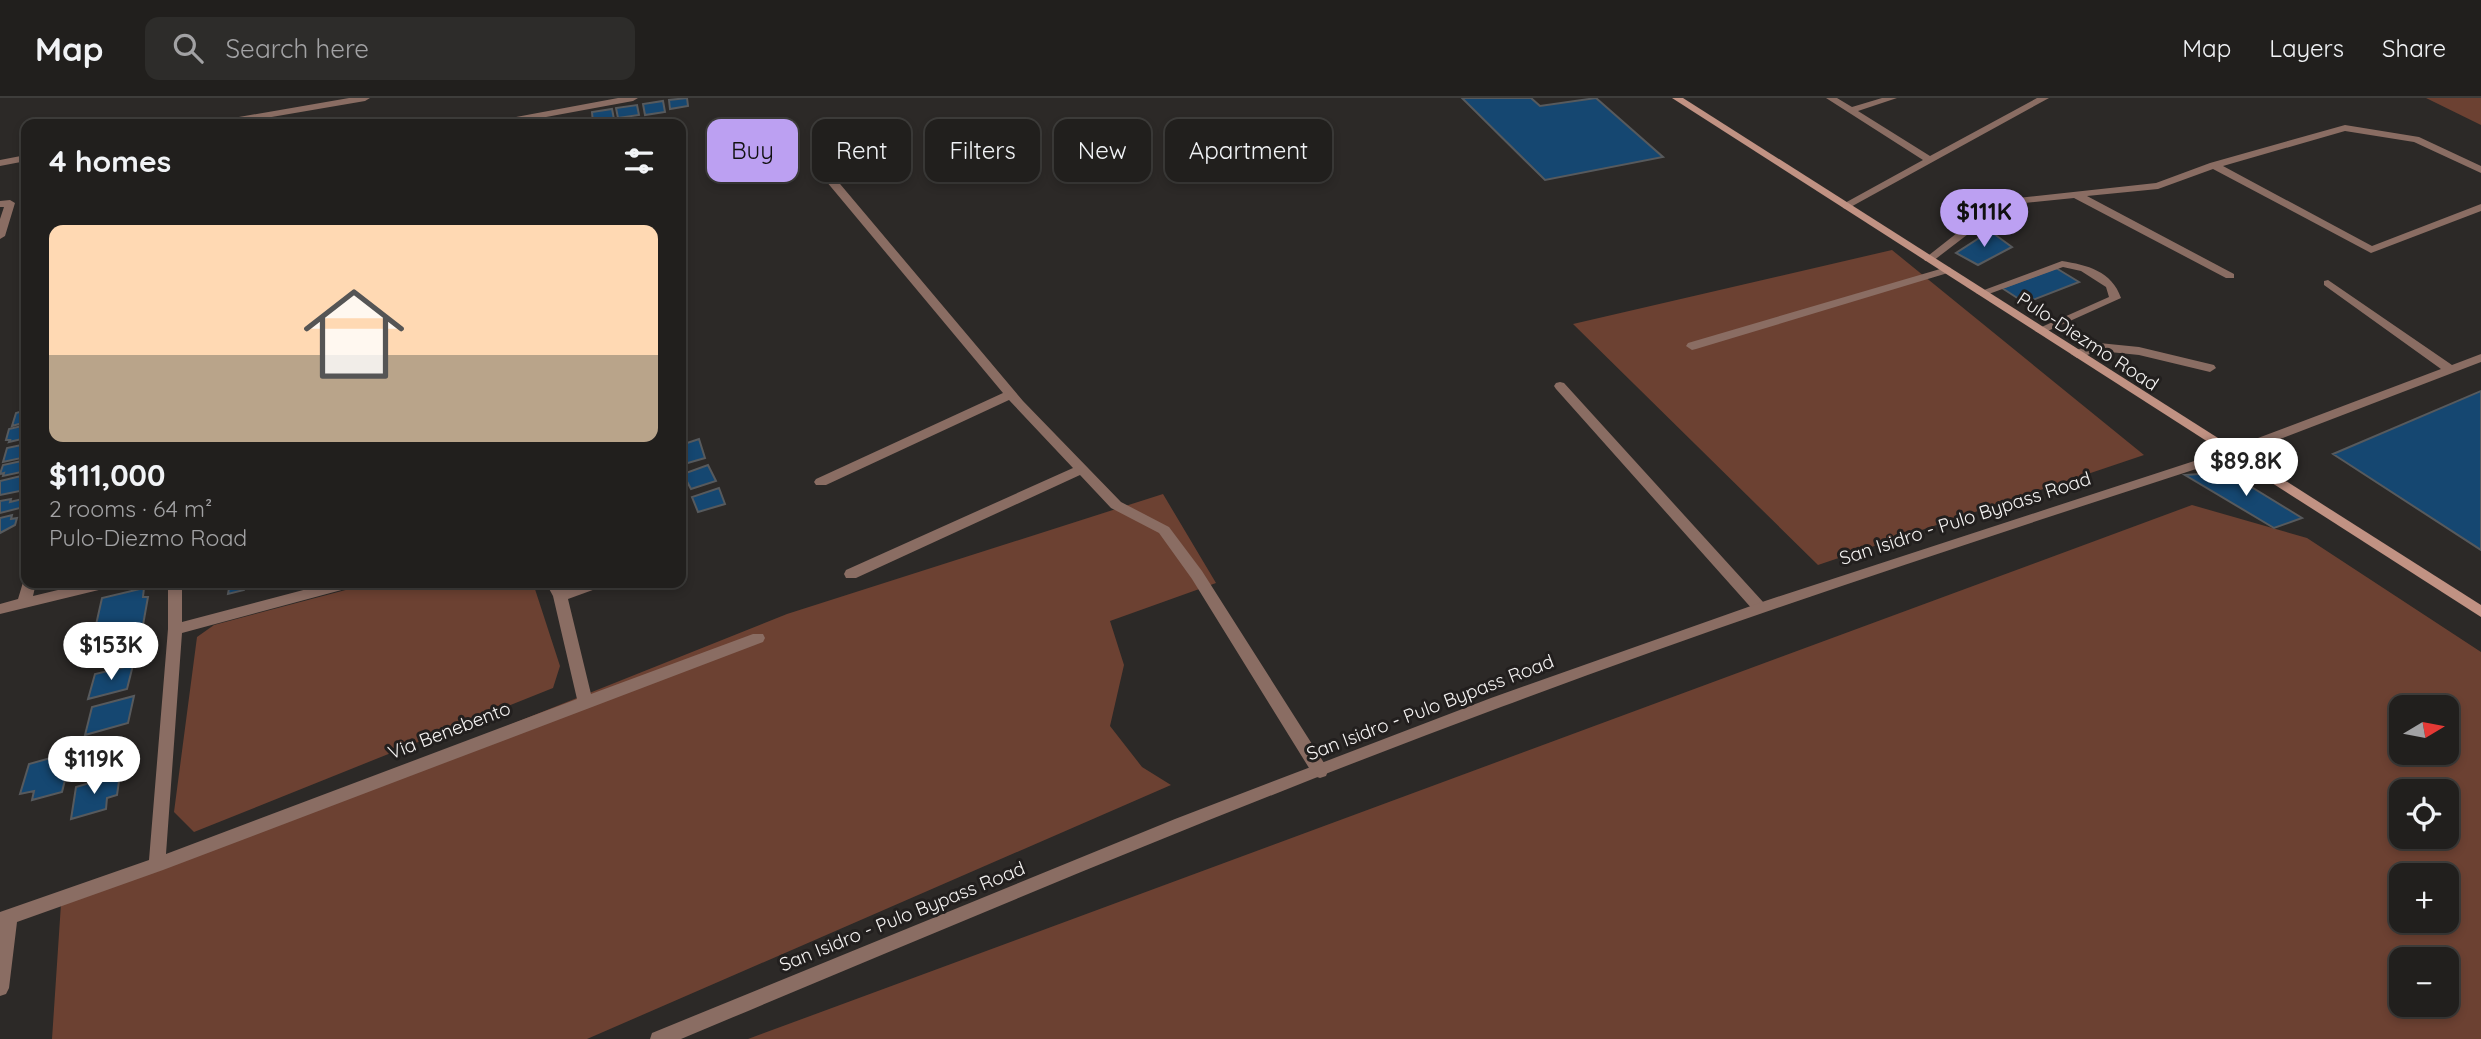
<!DOCTYPE html>
<meta charset="utf-8">
<style>
:root{--surface:#211f1d;--page:#2d2c2a;--text:#f1f3f6;--muted:#a2a2a4;--line:#3e3d3b;--accent:#bca0f2}
body{margin:0;font-family:Quicksand,sans-serif;background:var(--page);color:var(--text);height:100vh;display:flex;flex-direction:column;font-size:26px;white-space:nowrap}
*{box-sizing:border-box;margin:0}
p{font-size:23px;color:var(--muted)}
.icon{flex:none;width:38px;height:38px;fill:none;stroke:currentColor;stroke-width:2;stroke-linecap:round;stroke-linejoin:round}
.map{position:relative;flex:1;overflow:hidden}
.sheet{position:absolute;left:21px;top:21px;width:665px;height:469px;display:flex;flex-direction:column;background:var(--surface);border-radius:14px;box-shadow:0 4px 10px #0003,0 0 0 2px var(--line)}
.sheet>*{flex:none}
.top-card{position:absolute;left:707px;top:21px;width:665px;height:63px;display:flex;gap:14px}
.needle{width:46px;rotate:80deg}
.tools{position:absolute;left:2389px;top:597px;display:grid;gap:14px}
.tools a{display:grid;place-items:center;width:70px;height:70px;border-radius:14px;background:var(--surface);box-shadow:0 4px 10px #0003,0 0 0 2px var(--line);font-size:35px}
.price{position:absolute;translate:-50% -60px;padding:0 16px;border-radius:24px;background:#fff;color:#222;font-size:23px;line-height:46px;filter:drop-shadow(0 2px 4px #0008)}
.price::after{content:'';position:absolute;left:50%;top:42px;width:21px;height:16px;margin-left:-10px;background:inherit;clip-path:polygon(0 0,100% 0,50% 100%)}
.price.active{background:var(--accent);color:#111}
ul{padding:0;list-style:none}
li{display:grid;align-content:center;gap:14px;height:371px;padding:0 28px}
li span{display:grid;place-items:center;height:217px;border-radius:14px;color:#555}
li>.icon{margin-inline-start:auto}
span .icon{width:126px;height:126px;fill:#fffc;stroke-width:1}
li b{font-size:30px}
h2{display:flex;justify-content:space-between;align-items:center;height:84px;padding:0 28px;font-size:30px}
.pill{padding:0 24px;border-radius:14px;background:var(--surface);box-shadow:0 4px 10px #0003,0 0 0 2px var(--line);font-size:24px;line-height:63px}
.pill.active{background:var(--accent);color:#111}
header{display:flex;align-items:center;gap:42px;box-sizing:border-box;height:98px;padding:0 35px;background:var(--surface);border-bottom:2px solid var(--line)}
header strong{font-size:33px}
nav{display:flex;gap:38px;margin-inline-start:auto;font-size:24px}
.search{width:490px;height:63px;background:var(--page);display:flex;align-items:center;gap:18px;box-sizing:border-box;padding:0 24px;border-radius:14px;color:var(--muted);font-size:26px}
.map>svg:first-child{display:block}
.green{fill:#6c4132;fill-rule:evenodd}
.building{fill:#154771;stroke:#575a5d;stroke-width:2}
.lines{fill:none;stroke-linecap:round;stroke-linejoin:round}
.service{fill:#8a6d63;fill-rule:evenodd}
.minor{fill:#8a6d63;fill-rule:evenodd}
.tertiary{fill:#8a6d63;fill-rule:evenodd}
.secondary{fill:#c19283;fill-rule:evenodd}
.labels{text-anchor:middle;stroke-width:6;stroke-linejoin:round;paint-order:stroke}
.street-label{font-size:19px;fill:#f5f3f2;stroke:#221f1e}
</style>
<header>
<strong>Map</strong>
<div class="search"><svg class="icon" aria-label="search" viewBox="0 0 24 24"><circle cx="10" cy="10" r="6"/><path d="M15 15l6 6"/></svg>Search here</div>
<nav><a>Map</a><a>Layers</a><a>Share</a></nav>
</header>
<div class="map">
<svg width="2481" height="941" viewBox="0 0 2481 941">
<rect width="100%" height="100%" fill="#2c2927"/>
<path class="green" d="M2426 0H2481V27Z
M1892 152 2144 357 1818 467 1573 226Z
M1163 396 1216 485 1110 523 1124 567 1110 628 1142 669 1171 687 587 941H52L61 806 787 516Z
M2192 407 2307 440 2481 554V941H748ZM2401 609H2446V654H2401ZM2401 693H2446V738H2401ZM2401 777H2446V822H2401ZM2401 861H2446V906H2401Z
M372 485H533L560 568 553 590 194 734 174 714 197 539 214 527Z"/>
<path class="building" d="M687 0 688 8 670 11 669 2Z
M1462 0H1531L1540 8 1596 0 1663 59 1545 82Z
M663 3 665 14 645 17 643 6Z
M637 7 639 17 618 20 616 10Z
M612 11 614 21 593 25 592 14Z
M1990 133 2012 149 1978 167 1956 155Z
M2056 170 2079 184 2025 205 2002 190Z
M2481 293V452L2333 356Z
M26 312V324L12 328 16 315Z
M26 327V340L9 344 10 342H6L9 331Z
M699 341 705 360 681 367V347Z
M26 346V359L3 364 7 350Z
M26 362V373L3 378 4 375 0 376 3 367Z
M708 367 716 383 691 391 683 376Z
M2227 374 2302 420 2274 430 2185 377Z
M21 378V380L26 379V388L21 389 20 393 0 397V383Z
M719 390 725 406 698 414 692 399Z
M11 401 10 404 22 401 20 410 0 415V403Z
M12 417 11 421 17 420 15 427 0 435V420Z
M230 485H246L244 492 228 496Z
M144 490 143 499H148L143 527 93 540 102 500Z
M133 567 127 591 88 601 95 576Z
M134 598 128 625 85 637 92 609Z
M72 654 62 694 32 702 34 693 20 696 29 666Z
M120 676 117 697 107 700 106 711 71 721 76 689Z"/>
<g class="lines">
<path class="service" d="M349 0H370L365 3 231 26H211L216 23Z
M2345 27 2419 39 2481 68V75L2414 44 2345 33 2223 68 2372 148 2481 106V113L2371 155 2213 71 2158 91 2087 98 2234 176V180H2226L2074 100 2006 107 1933 163H1925L1924 161 1999 102 2156 85 2210 65Z
M26 57V63L0 68V62Z
M815 60 819 61 1023 303 1121 404 1169 429 1202 473 1326 668 1328 673 1326 678 1320 680 1314 678 1192 481 1159 435 1111 410 1080 377 856 480H846L844 476 846 472 1073 370 1009 302 826 387H816L814 384 816 381 1003 295 811 65V61Z
M2062 163C2087 167 2112 173 2121 200L2041 236 2035 233 2037 231 2109 199 2106 189 2081 173 2063 169 1986 197 1982 198 1976 195Z
M1947 169 1951 170V174L1696 251 1692 252 1686 248 1688 245Z
M2328 182 2452 267 2481 256V264L2236 358H2226L2225 355 2226 352 2441 271 2324 187V183Z
M2099 245 2139 249 2214 267 2216 270 2210 274 2139 257 2100 253 2077 260 2071 256 2073 253Z"/>
<path class="minor" d="M618 0H638L633 3 508 26H489L494 23Z
M1826 0H1837L1852 9 1882 0H1897L1858 13 1930 58 2037 0H2049L1847 111 1843 110V106L1923 62Z
M10 102 15 105 5 138 0 141V121L4 109H0V103Z
M1560 284 1564 285 1764 505 1766 509 1764 513H1754L1556 291 1554 288 1556 285Z
M24 481H26V485H36L33 498 87 485H114L107 490 0 516V506L18 501Z
M168 485H182V524L330 485H356L349 490 182 535 166 756 577 601 553 498 546 485H560L563 491 582 485H603L601 489 568 501 591 596 753 536H763L765 540 763 544 163 772 17 824 9 890 6 896 0 898V814L149 762 168 531Z"/>
<path class="tertiary" d="M2231 351 2237 355 2236 358C1990 438 1743 518 1501 609 1224 712 953 827 681 941H650L652 935 1175 721 1491 600 1765 503Z"/>
<path class="secondary" d="M1672 0H1683L2481 507V519Z"/>
</g>
<g class="labels">
<g class="street-label">
<text transform="translate(2088 243) rotate(33)" y="7">Pulo-Diezmo Road</text>
<text transform="translate(1965 420) rotate(-18)" y="7">San Isidro - Pulo Bypass Road</text>
<text transform="translate(1430 609) rotate(-21)" y="7">San Isidro - Pulo Bypass Road</text>
<text transform="translate(449 632) rotate(-21)" y="7">Via Benebento</text>
<text transform="translate(902 818) rotate(-22)" y="7">San Isidro - Pulo Bypass Road</text>
</g>
</g>
</svg>
<div class="tools">
<a><svg class="needle" viewBox="-14 -14 28 28"><path d="M0-13l5 13h-10z" fill="#e53935"/><path d="M0 13l5-13h-10z" fill="#a2a2a4"/></svg></a>
<a><svg class="icon" aria-label="locate" viewBox="0 0 24 24"><circle cx="12" cy="12" r="6"/><path d="M12 2v4M12 18v4M2 12h4M18 12h4"/></svg></a>
<a>+</a>
<a>−</a>
</div>
<b class="price active" style="left:1984px;top:151px">$111K</b>
<b class="price" style="left:2246px;top:400px">$89.8K</b>
<b class="price" style="left:111px;top:584px">$153K</b>
<b class="price" style="left:94px;top:698px">$119K</b>
<div class="top-card">
<a class="pill active">Buy</a>
<a class="pill">Rent</a>
<a class="pill">Filters</a>
<a class="pill">New</a>
<a class="pill">Apartment</a>
</div>
<section class="sheet">
<h2>4 homes<svg class="icon" aria-label="filters" viewBox="0 0 24 24"><path d="M4 7h16M4 17h16"/><circle cx="9" cy="7" r="2"/><circle cx="15" cy="17" r="2"/></svg></h2>
<ul>
<li><span style="background:linear-gradient(#ffd9b3 60%,#b9a48a 0)"><svg class="icon" aria-label="home" viewBox="0 0 24 24"><path d="M3 11l9-7 9 7M6 9v11h12V9"/></svg></span><div><b>$111,000</b><p>2 rooms · 64 m²</p><p>Pulo-Diezmo Road</p></div></li>
</ul>
</section>
</div>
